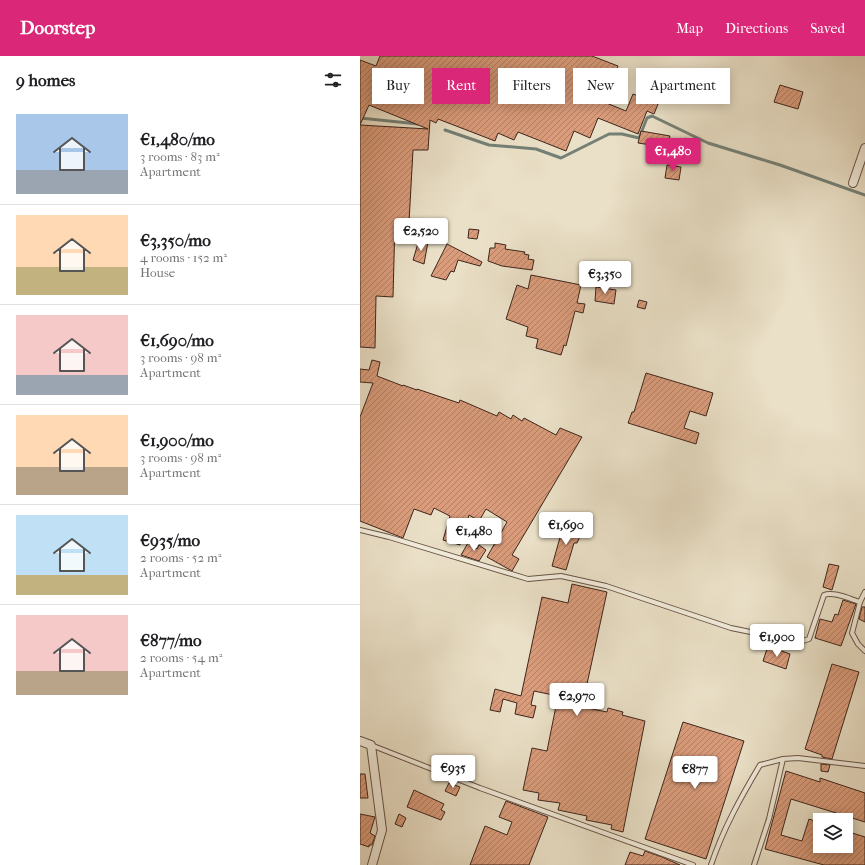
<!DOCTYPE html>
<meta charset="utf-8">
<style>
:root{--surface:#fff;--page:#f6f6f6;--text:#202124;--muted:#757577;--line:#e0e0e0;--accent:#db2777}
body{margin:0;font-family:"IM FELL French Canon",serif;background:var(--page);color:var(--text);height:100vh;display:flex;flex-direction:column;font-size:15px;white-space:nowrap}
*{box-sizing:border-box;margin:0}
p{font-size:13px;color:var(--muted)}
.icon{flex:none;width:22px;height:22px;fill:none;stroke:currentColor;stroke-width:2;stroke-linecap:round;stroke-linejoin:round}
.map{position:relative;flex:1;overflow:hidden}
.sheet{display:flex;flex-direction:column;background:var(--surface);width:360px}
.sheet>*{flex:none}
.banner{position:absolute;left:12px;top:12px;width:380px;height:36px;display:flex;gap:8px}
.tools{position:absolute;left:453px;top:757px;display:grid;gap:8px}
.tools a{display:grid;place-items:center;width:40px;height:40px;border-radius:0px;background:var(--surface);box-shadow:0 2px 10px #0003;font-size:20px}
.price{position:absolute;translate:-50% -34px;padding:0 9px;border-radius:4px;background:#fff;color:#222;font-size:13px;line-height:26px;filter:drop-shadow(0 1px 2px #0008)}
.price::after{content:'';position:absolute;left:50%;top:24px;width:12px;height:9px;margin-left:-6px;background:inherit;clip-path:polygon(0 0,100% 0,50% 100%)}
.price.current{background:var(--accent);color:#fff}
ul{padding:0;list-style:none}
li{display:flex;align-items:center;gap:12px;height:100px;padding:0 16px}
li+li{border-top:1px solid var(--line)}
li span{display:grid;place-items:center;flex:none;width:112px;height:80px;border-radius:0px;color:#555}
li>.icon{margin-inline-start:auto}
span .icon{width:48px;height:48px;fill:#fffc;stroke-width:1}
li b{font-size:17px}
h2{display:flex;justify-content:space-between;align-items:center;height:48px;padding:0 16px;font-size:17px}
.tag{padding:0 14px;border-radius:0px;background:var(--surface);box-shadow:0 2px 10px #0003;font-size:14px;line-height:36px}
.tag.current{background:var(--accent);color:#fff}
header{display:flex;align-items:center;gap:24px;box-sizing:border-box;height:56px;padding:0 20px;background:var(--accent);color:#fff}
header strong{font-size:19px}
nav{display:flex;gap:22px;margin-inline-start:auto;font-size:14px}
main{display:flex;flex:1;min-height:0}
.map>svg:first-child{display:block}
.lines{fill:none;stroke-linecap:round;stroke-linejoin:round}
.stream{stroke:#748076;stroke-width:3}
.building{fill:url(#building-hatch);stroke:#3e251b;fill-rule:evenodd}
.service-casing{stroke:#695446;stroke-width:6}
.minor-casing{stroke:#695446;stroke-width:10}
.service{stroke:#f1ebdb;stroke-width:4}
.minor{stroke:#f1ebdb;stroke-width:8}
</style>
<header>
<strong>Doorstep</strong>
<nav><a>Map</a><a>Directions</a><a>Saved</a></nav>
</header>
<main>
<section class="sheet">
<h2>9 homes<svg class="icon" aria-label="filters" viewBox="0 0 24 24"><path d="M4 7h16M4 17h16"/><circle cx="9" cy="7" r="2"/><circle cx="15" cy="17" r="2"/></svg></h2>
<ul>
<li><span style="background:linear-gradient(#a9c7e8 70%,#9aa5b1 0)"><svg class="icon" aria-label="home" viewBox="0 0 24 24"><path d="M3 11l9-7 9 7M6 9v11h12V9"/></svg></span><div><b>€1,480/mo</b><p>3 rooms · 83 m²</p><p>Apartment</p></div></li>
<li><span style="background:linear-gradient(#ffd9b3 65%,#c2b280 0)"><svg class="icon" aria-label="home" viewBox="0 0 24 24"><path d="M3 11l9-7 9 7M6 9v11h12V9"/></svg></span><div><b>€3,350/mo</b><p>4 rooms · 152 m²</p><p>House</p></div></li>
<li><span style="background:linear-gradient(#f6c9c9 75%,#9aa5b1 0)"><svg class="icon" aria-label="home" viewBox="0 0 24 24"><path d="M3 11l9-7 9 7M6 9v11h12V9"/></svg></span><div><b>€1,690/mo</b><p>3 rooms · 98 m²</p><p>Apartment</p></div></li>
<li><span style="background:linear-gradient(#ffd9b3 65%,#b9a48a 0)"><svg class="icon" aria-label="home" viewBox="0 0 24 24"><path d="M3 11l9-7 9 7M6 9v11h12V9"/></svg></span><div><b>€1,900/mo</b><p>3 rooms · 98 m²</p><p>Apartment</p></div></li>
<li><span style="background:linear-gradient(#bfe0f5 75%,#c2b280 0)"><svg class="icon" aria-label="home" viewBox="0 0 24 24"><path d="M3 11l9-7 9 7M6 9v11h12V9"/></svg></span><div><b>€935/mo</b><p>2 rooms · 52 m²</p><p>Apartment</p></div></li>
<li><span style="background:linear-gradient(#f6c9c9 70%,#b9a48a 0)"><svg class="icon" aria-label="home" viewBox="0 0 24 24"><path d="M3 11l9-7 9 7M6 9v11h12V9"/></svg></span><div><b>€877/mo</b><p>2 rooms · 54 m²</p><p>Apartment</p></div></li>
</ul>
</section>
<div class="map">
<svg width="505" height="809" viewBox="0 0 505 809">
<defs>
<pattern id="building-hatch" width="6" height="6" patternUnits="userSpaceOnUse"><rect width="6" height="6" fill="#da9c7b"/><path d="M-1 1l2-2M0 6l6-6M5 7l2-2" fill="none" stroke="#b27f64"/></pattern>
</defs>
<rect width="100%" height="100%" fill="#eae0c7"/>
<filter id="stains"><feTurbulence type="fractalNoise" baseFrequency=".005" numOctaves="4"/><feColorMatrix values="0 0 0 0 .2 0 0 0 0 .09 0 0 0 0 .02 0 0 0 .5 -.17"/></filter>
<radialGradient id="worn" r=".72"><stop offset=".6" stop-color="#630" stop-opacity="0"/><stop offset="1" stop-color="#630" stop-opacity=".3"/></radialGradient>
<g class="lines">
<path class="stream" d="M0 62 58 68
M85 74 129 89 176 93 201 102 249 78H262L279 82 287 62 292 60 348 87 420 109 505 139"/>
</g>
<path class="building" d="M20 0H232L258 10 244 46 266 55 273 38 298 48 294 58 287 55 278 78 238 62 230 82 214 75 206 95 158 76 154 84 138 77 135 85 78 63 76 67 70 64 68 94H53L49 166 35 165 33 241 16 240 15 292 0 291V4L16 10ZM9 49 68 73 0 69Z
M420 29 443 36 438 53 414 46Z
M281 75 310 80 309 84 324 87 325 82 331 85 330 95 278 87Z
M307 109 321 111 319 124 305 122Z
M109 173 119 174 117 183 108 182Z
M59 184 68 186 64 208 53 204Z
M135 187 146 189 145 193 165 196 164 198 169 199 168 203 174 204 172 214 142 210 128 205 130 192H135Z
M87 188 122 206 120 210 98 204 94 216 91 215 86 224 71 220Z
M171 219 221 229 217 247 225 248 223 257 215 255 206 290 204 289 201 299 176 292 178 283 166 280 168 271 146 263 157 229 168 233Z
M236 231 256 234 254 248 235 245Z
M279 244 287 246 285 253 277 251Z
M12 304 20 306 17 320 43 330V329L57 334V333L99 347 100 344 137 360 139 356 151 363 153 359 162 365 164 362 196 379 200 372 222 381 152 499 159 503 152 515 127 501 147 466 126 453 119 465 109 459 100 489 83 484 90 460 74 452 71 459 54 453 43 482 0 465V361L13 327 0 326V313L9 314Z
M286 317 353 337 346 360 330 355 324 372 339 377 336 388 268 367 272 356H274Z
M204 467 223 474 217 487H214L206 514 192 510Z
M108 487 117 493 119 489 126 494 119 505 101 499Z
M469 508 479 510 472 534 463 531Z
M212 528 247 536 222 651 247 656 248 652 263 656 262 659 285 665 263 776 251 773 252 769 226 764 227 760 198 754 200 747 178 744 179 737 163 734 172 692 187 695 198 640 174 635 171 649 176 650 173 662 155 658 157 647 143 643 140 656 130 654 135 633 161 640 182 541 208 547Z
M483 544 496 548 481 590 455 582 460 563 472 566 475 558 478 559Z
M502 551H505V566L499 563Z
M408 590 430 598 426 613 403 605Z
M472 608 499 616 472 703 462 701V699L445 693Z
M323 666 384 685 346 803 285 783Z
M461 708 470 709 468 716 461 715Z
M426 715 460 726V722L505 737V766L431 743 421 779 442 785 449 763 460 767V790H486V775L505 781V809H464L405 793Z
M0 718H5L8 742H0Z
M89 727 100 731 96 740 85 735Z
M54 734 84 748 81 754 85 756 81 764 47 751Z
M146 745 188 761 169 809H110L125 770 147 779 152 766 139 761Z
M0 758 15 761 10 777 15 780 12 789H9V791L0 788Z
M39 758 46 762 42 771 35 768Z
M285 795 302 801 320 809H265L270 796 283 800Z"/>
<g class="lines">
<g class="service-casing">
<path id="service" d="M0 474 29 481 168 523 201 520 246 530 371 572 440 586 449 583 464 539C473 535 490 543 500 546
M505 536 500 546 492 577 498 588 505 595
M11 689 120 732 333 809
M351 809C363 773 381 741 400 709L423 703 438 702 505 710
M394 809 409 763 423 703"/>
</g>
<g class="minor-casing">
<path id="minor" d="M493 127 505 92
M0 685 11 689 22 774 12 809"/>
</g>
<use href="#service" class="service"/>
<use href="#minor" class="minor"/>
</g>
<rect width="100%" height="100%" filter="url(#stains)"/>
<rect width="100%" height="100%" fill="url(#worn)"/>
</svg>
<div class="tools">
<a><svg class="icon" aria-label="layers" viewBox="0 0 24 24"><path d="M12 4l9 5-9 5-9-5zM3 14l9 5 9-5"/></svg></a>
</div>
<b class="price current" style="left:313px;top:116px">€1,480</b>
<b class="price" style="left:61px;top:196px">€2,520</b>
<b class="price" style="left:245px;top:239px">€3,350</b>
<b class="price" style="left:206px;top:490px">€1,690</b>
<b class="price" style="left:114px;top:496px">€1,480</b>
<b class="price" style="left:417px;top:602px">€1,900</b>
<b class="price" style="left:217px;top:661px">€2,970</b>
<b class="price" style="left:93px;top:733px">€935</b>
<b class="price" style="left:335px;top:734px">€877</b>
<div class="banner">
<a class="tag">Buy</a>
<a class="tag current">Rent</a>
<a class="tag">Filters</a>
<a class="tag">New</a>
<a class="tag">Apartment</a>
</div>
</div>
</main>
